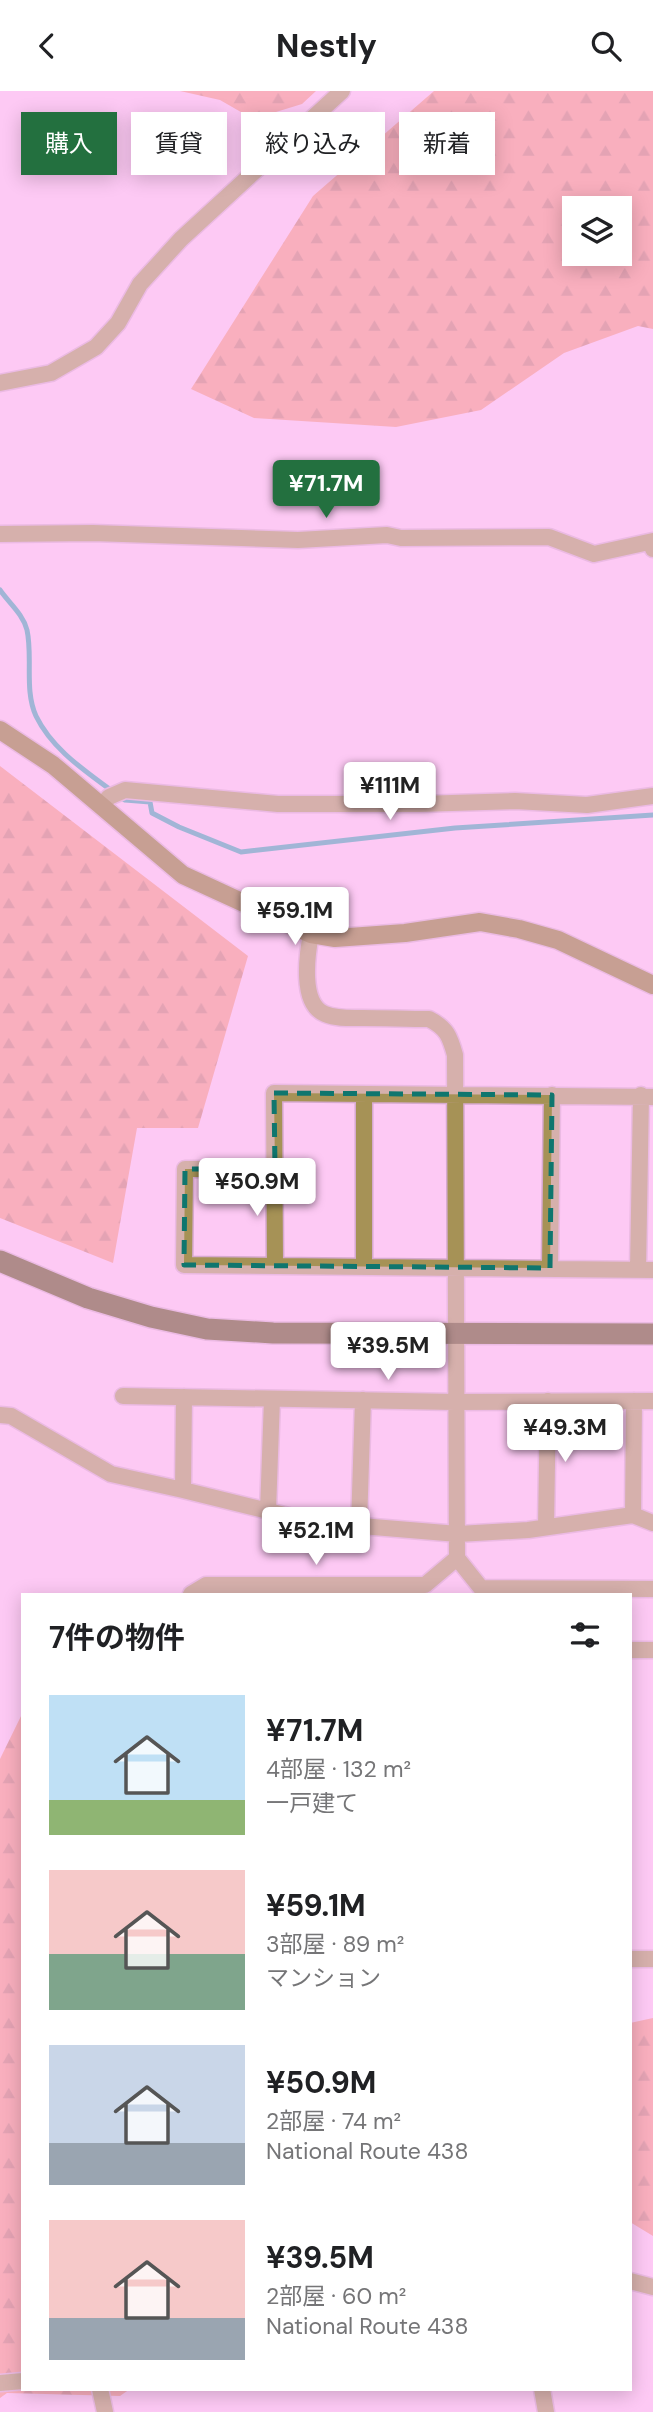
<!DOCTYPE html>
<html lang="ja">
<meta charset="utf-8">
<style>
:root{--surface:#fff;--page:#f6f6f6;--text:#202124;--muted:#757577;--accent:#23703f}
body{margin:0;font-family:"DM Sans","Noto Sans JP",sans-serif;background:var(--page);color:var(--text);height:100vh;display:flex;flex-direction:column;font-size:26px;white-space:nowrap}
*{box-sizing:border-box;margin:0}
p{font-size:23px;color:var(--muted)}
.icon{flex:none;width:38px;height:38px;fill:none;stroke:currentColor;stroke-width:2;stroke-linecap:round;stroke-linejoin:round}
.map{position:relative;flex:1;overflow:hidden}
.panel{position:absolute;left:21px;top:1502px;width:611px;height:798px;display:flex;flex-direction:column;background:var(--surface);border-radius:0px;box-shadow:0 4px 18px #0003}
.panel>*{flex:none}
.top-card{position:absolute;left:21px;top:21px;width:612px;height:63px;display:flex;gap:14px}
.tools{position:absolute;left:562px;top:105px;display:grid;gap:14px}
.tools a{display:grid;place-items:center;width:70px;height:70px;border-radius:0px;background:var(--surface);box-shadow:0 4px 18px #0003;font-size:35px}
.price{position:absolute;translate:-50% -60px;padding:0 16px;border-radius:7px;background:#fff;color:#222;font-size:23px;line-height:46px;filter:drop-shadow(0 2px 4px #0008)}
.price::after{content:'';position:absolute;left:50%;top:42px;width:21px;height:16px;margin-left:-10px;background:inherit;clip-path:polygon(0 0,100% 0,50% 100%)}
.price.current{background:var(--accent);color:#fff}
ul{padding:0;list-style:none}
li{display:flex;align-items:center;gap:21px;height:175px;padding:0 28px}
li span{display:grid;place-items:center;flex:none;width:196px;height:140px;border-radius:0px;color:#555}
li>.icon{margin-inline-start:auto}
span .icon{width:84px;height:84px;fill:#fffc;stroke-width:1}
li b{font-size:30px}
h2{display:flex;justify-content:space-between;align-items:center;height:84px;padding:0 28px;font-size:30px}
.pill{padding:0 24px;border-radius:0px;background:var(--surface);box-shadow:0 4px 18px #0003;font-size:24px;line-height:63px}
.pill.current{background:var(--accent);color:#fff}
header{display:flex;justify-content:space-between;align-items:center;height:91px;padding:0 28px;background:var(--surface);font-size:32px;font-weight:700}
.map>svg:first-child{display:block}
.forest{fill:url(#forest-firs);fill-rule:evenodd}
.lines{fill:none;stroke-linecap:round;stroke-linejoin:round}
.stream{stroke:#329eb2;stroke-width:5}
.street-casing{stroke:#d6a9ce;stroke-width:19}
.secondary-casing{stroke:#d6a9ce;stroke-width:21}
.highway-casing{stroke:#d6a9ce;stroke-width:24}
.street{stroke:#a69256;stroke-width:16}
.secondary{stroke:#866e1e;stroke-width:18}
.highway{stroke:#514209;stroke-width:21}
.marked{fill:none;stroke:#0f766e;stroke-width:5;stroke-dasharray:14 9;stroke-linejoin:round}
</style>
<header><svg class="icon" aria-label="back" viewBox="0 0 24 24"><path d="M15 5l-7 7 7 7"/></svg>Nestly<svg class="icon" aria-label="search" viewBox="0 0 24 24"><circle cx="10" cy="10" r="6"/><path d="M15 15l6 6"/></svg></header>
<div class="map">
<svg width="653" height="2321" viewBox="0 0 653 2321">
<defs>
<pattern id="forest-firs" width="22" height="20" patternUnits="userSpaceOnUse" patternTransform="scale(1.75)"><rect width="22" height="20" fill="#f3917d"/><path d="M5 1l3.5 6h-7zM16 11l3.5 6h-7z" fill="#c67667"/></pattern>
</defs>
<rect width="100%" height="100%" fill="#fdc9f4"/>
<path class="forest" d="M180 0H316L302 13 253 28 220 9Z
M434 0H653V238L638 235 564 262 481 319 396 336 254 327 191 298 313 105ZM620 117V163H574V117Z
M0 675 248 865 198 1037H137L113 1172 0 1127Z
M23 1621V2298H130L120 2305 7 2302 0 2307V1668Z
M653 1927V2145L630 2131V1932Z"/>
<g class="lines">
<path class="stream" d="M0 499C9 512 23 523 27 539 33 566 24 599 36 625 52 658 84 679 112 700
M120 706 125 709 150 711 152 722 179 736 241 761 455 737 653 724"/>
<g class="street-casing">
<path id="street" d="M0 292 51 282 96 256 118 232 140 193 181 148 342 0
M0 443 93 442 298 449 387 444 401 447 549 446 594 463 653 450V458
M102 714 109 706 125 699 278 713H419L515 710 587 714 653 705
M311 843C307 864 300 913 325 923 337 928 351 927 363 927 385 927 407 928 429 928 447 937 450 946 455 964L457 1467 481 1497 653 1498
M275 1078H185L184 1174 653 1179
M275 1175 274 1002 653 1006
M364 1175V1003
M550 1177 552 1004
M638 1179 641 1004
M123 1305 455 1311 653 1310
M184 1306 183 1399 313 1431 458 1443 528 1439 633 1424 653 1432
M0 1324 11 1325 111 1383 183 1399
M268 1420 272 1308
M633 1424 634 1310
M359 1434 363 1309
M546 1436 548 1310
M191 1503 206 1494H425L457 1467
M630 1559H653
M630 1868H653
M630 2190 653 2196
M0 2292 23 2290
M100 2298 105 2321
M542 2298 546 2321"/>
</g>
<g class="secondary-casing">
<path id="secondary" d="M0 639 53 674 183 784 311 843 335 847 405 842 480 831 519 838 558 849 653 894"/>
</g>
<g class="highway-casing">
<path id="highway" d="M0 1170 88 1207 151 1226 207 1238 273 1242 653 1243"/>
</g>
<use href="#street" class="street"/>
<use href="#secondary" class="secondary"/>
<use href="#highway" class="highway"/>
</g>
<path d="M0 0H653V2321H0ZM274 1002 552 1004 550 1177 184 1174 185 1078H275Z" fill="#fdc9f4" fill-opacity=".55" fill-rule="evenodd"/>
<path class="marked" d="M274 1002 552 1004 550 1177 184 1174 185 1078H275Z"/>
</svg>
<div class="tools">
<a><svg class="icon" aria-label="layers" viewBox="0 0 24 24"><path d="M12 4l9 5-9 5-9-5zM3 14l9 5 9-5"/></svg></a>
</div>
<b class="price current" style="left:326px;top:429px">¥71.7M</b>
<b class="price" style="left:390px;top:731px">¥111M</b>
<b class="price" style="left:295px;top:856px">¥59.1M</b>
<b class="price" style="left:257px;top:1127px">¥50.9M</b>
<b class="price" style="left:388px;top:1291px">¥39.5M</b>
<b class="price" style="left:565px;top:1373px">¥49.3M</b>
<b class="price" style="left:316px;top:1476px">¥52.1M</b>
<div class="top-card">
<a class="pill current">購入</a>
<a class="pill">賃貸</a>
<a class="pill">絞り込み</a>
<a class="pill">新着</a>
</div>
<section class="panel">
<h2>7件の物件<svg class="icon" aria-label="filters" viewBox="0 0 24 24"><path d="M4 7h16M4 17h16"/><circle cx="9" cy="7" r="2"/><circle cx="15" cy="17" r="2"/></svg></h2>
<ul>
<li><span style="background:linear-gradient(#bfe0f5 75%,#8fb573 0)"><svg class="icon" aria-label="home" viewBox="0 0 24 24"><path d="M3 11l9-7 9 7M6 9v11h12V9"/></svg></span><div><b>¥71.7M</b><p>4部屋 · 132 m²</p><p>一戸建て</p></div></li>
<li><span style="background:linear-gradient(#f6c9c9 60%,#7fa58c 0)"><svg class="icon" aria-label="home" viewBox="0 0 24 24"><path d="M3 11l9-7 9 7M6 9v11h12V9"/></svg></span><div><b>¥59.1M</b><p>3部屋 · 89 m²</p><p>マンション</p></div></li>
<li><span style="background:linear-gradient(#c9d6e8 70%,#9aa5b1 0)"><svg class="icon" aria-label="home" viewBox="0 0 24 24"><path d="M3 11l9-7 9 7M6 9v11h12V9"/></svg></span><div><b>¥50.9M</b><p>2部屋 · 74 m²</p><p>National Route 438</p></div></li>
<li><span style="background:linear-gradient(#f6c9c9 70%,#9aa5b1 0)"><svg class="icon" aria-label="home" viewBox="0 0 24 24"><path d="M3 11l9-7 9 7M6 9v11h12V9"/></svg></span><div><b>¥39.5M</b><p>2部屋 · 60 m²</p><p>National Route 438</p></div></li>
</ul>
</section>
</div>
